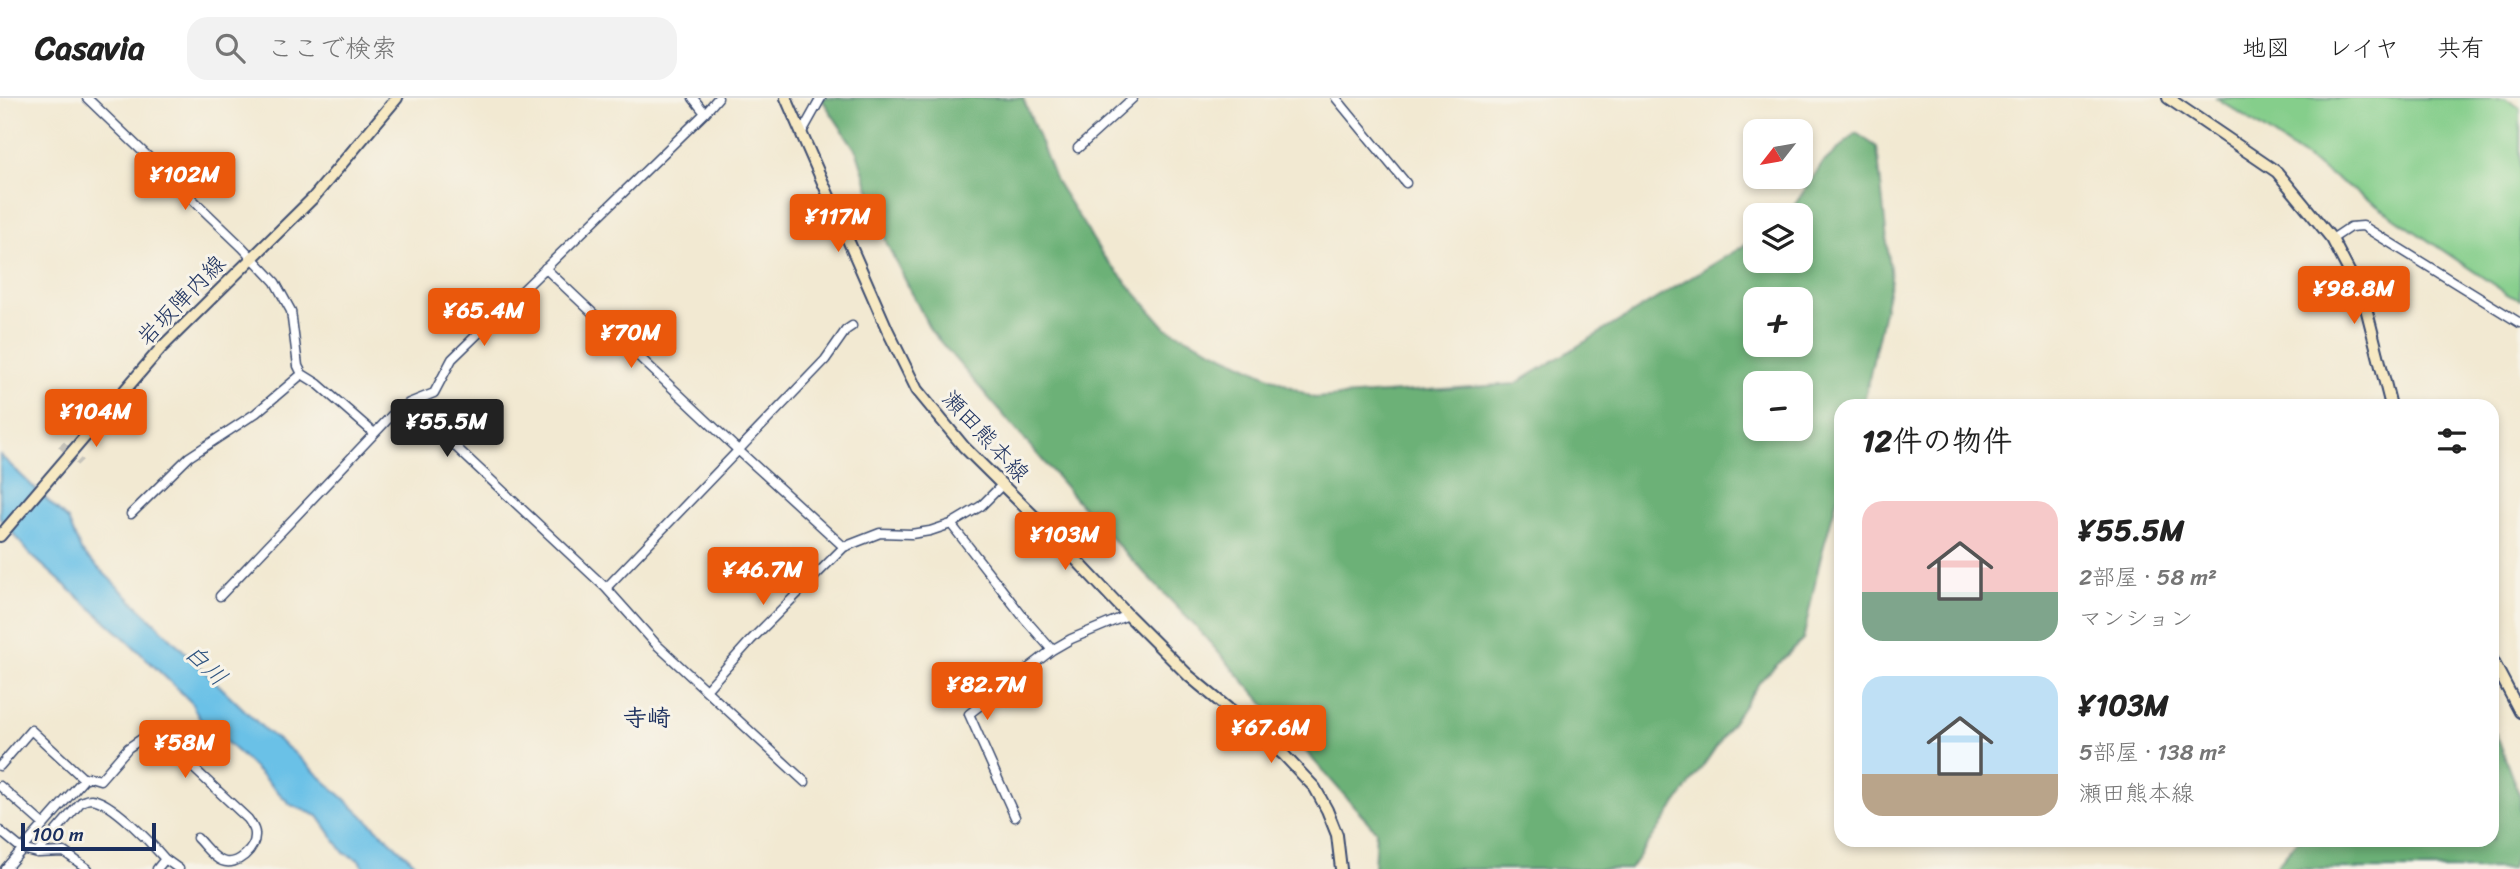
<!DOCTYPE html>
<html lang="ja">
<meta charset="utf-8">
<style>
:root{--surface:#fff;--page:#f2f2f2;--text:#222;--muted:#767676;--line:#e0e0e0;--accent:#ea580c}
body{margin:0;font-family:Sriracha,"Klee One",sans-serif;background:var(--page);color:var(--text);height:100vh;display:flex;flex-direction:column;font-size:26px;white-space:nowrap}
*{box-sizing:border-box;margin:0}
p{font-size:23px;color:var(--muted)}
.icon{flex:none;width:38px;height:38px;fill:none;stroke:currentColor;stroke-width:2;stroke-linecap:round;stroke-linejoin:round}
.map{position:relative;flex:1;overflow:hidden}
.panel{position:absolute;left:1834px;top:301px;width:665px;height:448px;display:flex;flex-direction:column;background:var(--surface);border-radius:21px;box-shadow:0 4px 10px #0003}
.panel>*{flex:none}
.needle{width:46px;rotate:239deg}
.controls{position:absolute;left:1743px;top:21px;display:grid;gap:14px}
.controls a{display:grid;place-items:center;width:70px;height:70px;border-radius:14px;background:var(--surface);box-shadow:0 4px 10px #0003;font-size:35px}
.scale{position:absolute;left:21px;bottom:18px;width:135px;box-sizing:border-box;padding-left:7px;border:4px solid #1b2f5e;border-top:0;font-size:19px;line-height:24px;white-space:nowrap;color:#1b2f5e;-webkit-text-stroke:5px #f7f3e8;paint-order:stroke}
.price{position:absolute;translate:-50% -60px;padding:0 16px;border-radius:7px;background:var(--accent);color:#fff;font-size:23px;line-height:46px;filter:drop-shadow(0 2px 4px #0008)}
.price::after{content:'';position:absolute;left:50%;top:42px;width:21px;height:16px;margin-left:-10px;background:inherit;clip-path:polygon(0 0,100% 0,50% 100%)}
.price.current{background:#222;color:#fff}
ul{padding:0;list-style:none}
li{display:flex;align-items:center;gap:21px;height:175px;padding:0 28px}
li span{display:grid;place-items:center;flex:none;width:196px;height:140px;border-radius:21px;color:#555}
li>.icon{margin-inline-start:auto}
span .icon{width:84px;height:84px;fill:#fffc;stroke-width:1}
li b{font-size:30px}
h2{display:flex;justify-content:space-between;align-items:center;height:84px;padding:0 28px;font-size:30px}
header{display:flex;align-items:center;gap:42px;box-sizing:border-box;height:98px;padding:0 35px;background:var(--surface);border-bottom:2px solid var(--line)}
header strong{font-size:33px}
nav{display:flex;gap:38px;margin-inline-start:auto;font-size:24px}
.search{width:490px;height:63px;background:var(--page);display:flex;align-items:center;gap:18px;box-sizing:border-box;padding:0 24px;border-radius:21px;color:var(--muted);font-size:26px}
.map>svg:first-child{display:block}
.green{fill:#85ce8b;stroke:#507e74;stroke-width:2}
.forest{fill:#6cb177;stroke:#44706a;stroke-width:2;fill-rule:evenodd}
.water{fill:#6ac1e7;stroke:#4278a2;stroke-width:2}
.lines{fill:none;stroke-linecap:round;stroke-linejoin:round}
.street-tunnel{stroke:#c7c4bb;stroke-width:8;stroke-dasharray:8 4;stroke-linecap:butt}
.street-casing{stroke:#3b4b6f;stroke-width:11}
.secondary-casing{stroke:#3b4b6f;stroke-width:14}
.street{stroke:#fff;stroke-width:8}
.secondary{stroke:#f7e9c3;stroke-width:10}
.labels{text-anchor:middle;stroke-width:6;stroke-linejoin:round;paint-order:stroke}
.street-label{font-size:23px;fill:#1b2f5e;stroke:#f7f3e8}
.water-label{font-size:24px;font-style:italic;fill:#2f5480;stroke:#f7f3e8}
.neighbourhood-label{font-size:24px;font-weight:bold;fill:#1b2f5e;stroke:#f7f3e8}
</style>
<header>
<strong>Casavia</strong>
<div class="search"><svg class="icon" aria-label="search" viewBox="0 0 24 24"><circle cx="10" cy="10" r="6"/><path d="M15 15l6 6"/></svg>ここで検索</div>
<nav><a>地図</a><a>レイヤ</a><a>共有</a></nav>
</header>
<div class="map">
<svg width="2520" height="771" viewBox="0 0 2520 771">
<rect width="100%" height="100%" fill="#f7f3e8"/>
<filter id="ink" filterUnits="userSpaceOnUse"><feTurbulence type="fractalNoise" baseFrequency=".0143" numOctaves="2"/><feDisplacementMap in="SourceGraphic" scale="14" xChannelSelector="R" yChannelSelector="G"/><feConvolveMatrix kernelMatrix="1 2 1 2 8 2 1 2 1" color-interpolation-filters="sRGB"/></filter>
<filter id="wash" filterUnits="userSpaceOnUse"><feTurbulence type="fractalNoise" baseFrequency=".00686" numOctaves="4" result="noise"/><feDisplacementMap in="SourceGraphic" scale="28" xChannelSelector="R" yChannelSelector="G"/><feGaussianBlur stdDeviation="1.57" result="paint"/><feColorMatrix in="noise" values="0 0 0 0 0 0 0 0 0 0 0 0 0 0 0 0 0 1.4 0 .05"/><feComposite in="paint" operator="in"/></filter>
<g filter="url(#wash)">
<rect width="100%" height="100%" fill="#f2e9d2"/>
<path class="green" d="M2217 0H2505L2520 10V202L2509 197Z"/>
<path class="forest" d="M821 0H1023L1056 83 1104 159 1166 230 1314 300 1515 286 1755 141V163H1801V117H1788L1822 66 1856 35 1877 49 1891 181 1863 308H1841V387L1820 462 1803 542 1761 582 1710 658 1630 771H1374L1376 733 1197 530 1094 422 931 233 887 146 857 54ZM1755 201H1801V247H1755ZM1755 285H1801V331H1755Z
M2496 636 2520 699V747L2511 771H2274L2298 742H2492V638Z"/>
<path class="water" d="M0 357 68 422 81 453 265 632 292 653 421 771H364L359 762 344 755 318 718 291 707 241 657 199 620 191 604 128 543 31 457 0 420Z"/>
</g>
<g filter="url(#ink)">
<g class="lines">
<path class="street-tunnel" d="M61 346 80 365"/>
<g class="street-casing">
<path id="street" d="M87 0 242 149 275 184 291 213 298 268 302 276 318 286 374 335
M693 0 705 15
M1336 0 1406 85
M802 34 821 0
M1078 50 1133 0
M2332 141 2350 129 2363 128 2520 225
M545 170 738 352 844 449
M409 305 606 490 656 546 805 684
M131 416 189 359 256 315 302 276
M951 426 1024 520 1052 552
M606 490 825 262 846 232 852 228
M220 498 391 318 409 305 434 295 452 261 705 15 718 0
M706 592 751 542 844 449 880 435 911 436 930 433 951 426 981 408 1002 387
M0 668 31 632 84 681 90 679 100 682 128 650 150 635 187 664 248 721C251 726 255 730 255 736 256 751 237 769 222 763 212 759 205 748 197 740
M0 688 44 727
M1015 719 969 616 1052 552 1071 541 1128 517
M0 733 22 751 37 755 64 754 88 771
M37 755 81 704C83 703 88 701 91 701 111 702 152 746 165 761L157 771
M165 761 179 771
M5 771 84 681"/>
</g>
<g class="secondary-casing">
<path id="secondary" d="M786 0 887 231 917 292 964 349 1051 435 1128 517 1189 578 1284 657 1315 690 1327 712 1337 737 1341 771
M2168 0 2277 74 2332 141 2364 202 2391 308
M0 438 161 250 313 100 397 0
M2492 561 2520 614"/>
</g>
<use href="#street" class="street"/>
<use href="#secondary" class="secondary"/>
</g>
</g>
<g class="labels">
<g class="street-label">
<text transform="translate(181 202) rotate(-46)" y="8">岩坂陣内線</text>
<text transform="translate(986 338) rotate(47)" y="8">瀬田熊本線</text>
</g>
<g class="water-label">
<text transform="translate(206 567) rotate(44)" y="8">白川</text>
</g>
<g class="neighbourhood-label">
<text x="647" y="628">寺崎</text>
</g>
</g>
</svg>
<div class="controls">
<a><svg class="needle" viewBox="-14 -14 28 28"><path d="M0-13l5 13h-10z" fill="#e53935"/><path d="M0 13l5-13h-10z" fill="#767676"/></svg></a>
<a><svg class="icon" aria-label="layers" viewBox="0 0 24 24"><path d="M12 4l9 5-9 5-9-5zM3 14l9 5 9-5"/></svg></a>
<a>+</a>
<a>−</a>
</div>
<div class="scale">100 m</div>
<b class="price" style="left:185px;top:114px">¥102M</b>
<b class="price" style="left:838px;top:156px">¥117M</b>
<b class="price" style="left:2354px;top:228px">¥98.8M</b>
<b class="price" style="left:484px;top:250px">¥65.4M</b>
<b class="price" style="left:631px;top:272px">¥70M</b>
<b class="price" style="left:96px;top:351px">¥104M</b>
<b class="price current" style="left:447px;top:361px">¥55.5M</b>
<b class="price" style="left:1065px;top:474px">¥103M</b>
<b class="price" style="left:763px;top:509px">¥46.7M</b>
<b class="price" style="left:987px;top:624px">¥82.7M</b>
<b class="price" style="left:1271px;top:667px">¥67.6M</b>
<b class="price" style="left:185px;top:682px">¥58M</b>
<section class="panel">
<h2>12件の物件<svg class="icon" aria-label="filters" viewBox="0 0 24 24"><path d="M4 7h16M4 17h16"/><circle cx="9" cy="7" r="2"/><circle cx="15" cy="17" r="2"/></svg></h2>
<ul>
<li><span style="background:linear-gradient(#f6c9c9 65%,#7fa58c 0)"><svg class="icon" aria-label="home" viewBox="0 0 24 24"><path d="M3 11l9-7 9 7M6 9v11h12V9"/></svg></span><div><b>¥55.5M</b><p>2部屋 · 58 m²</p><p>マンション</p></div></li>
<li><span style="background:linear-gradient(#bfe0f5 70%,#b9a48a 0)"><svg class="icon" aria-label="home" viewBox="0 0 24 24"><path d="M3 11l9-7 9 7M6 9v11h12V9"/></svg></span><div><b>¥103M</b><p>5部屋 · 138 m²</p><p>瀬田熊本線</p></div></li>
</ul>
</section>
</div>
